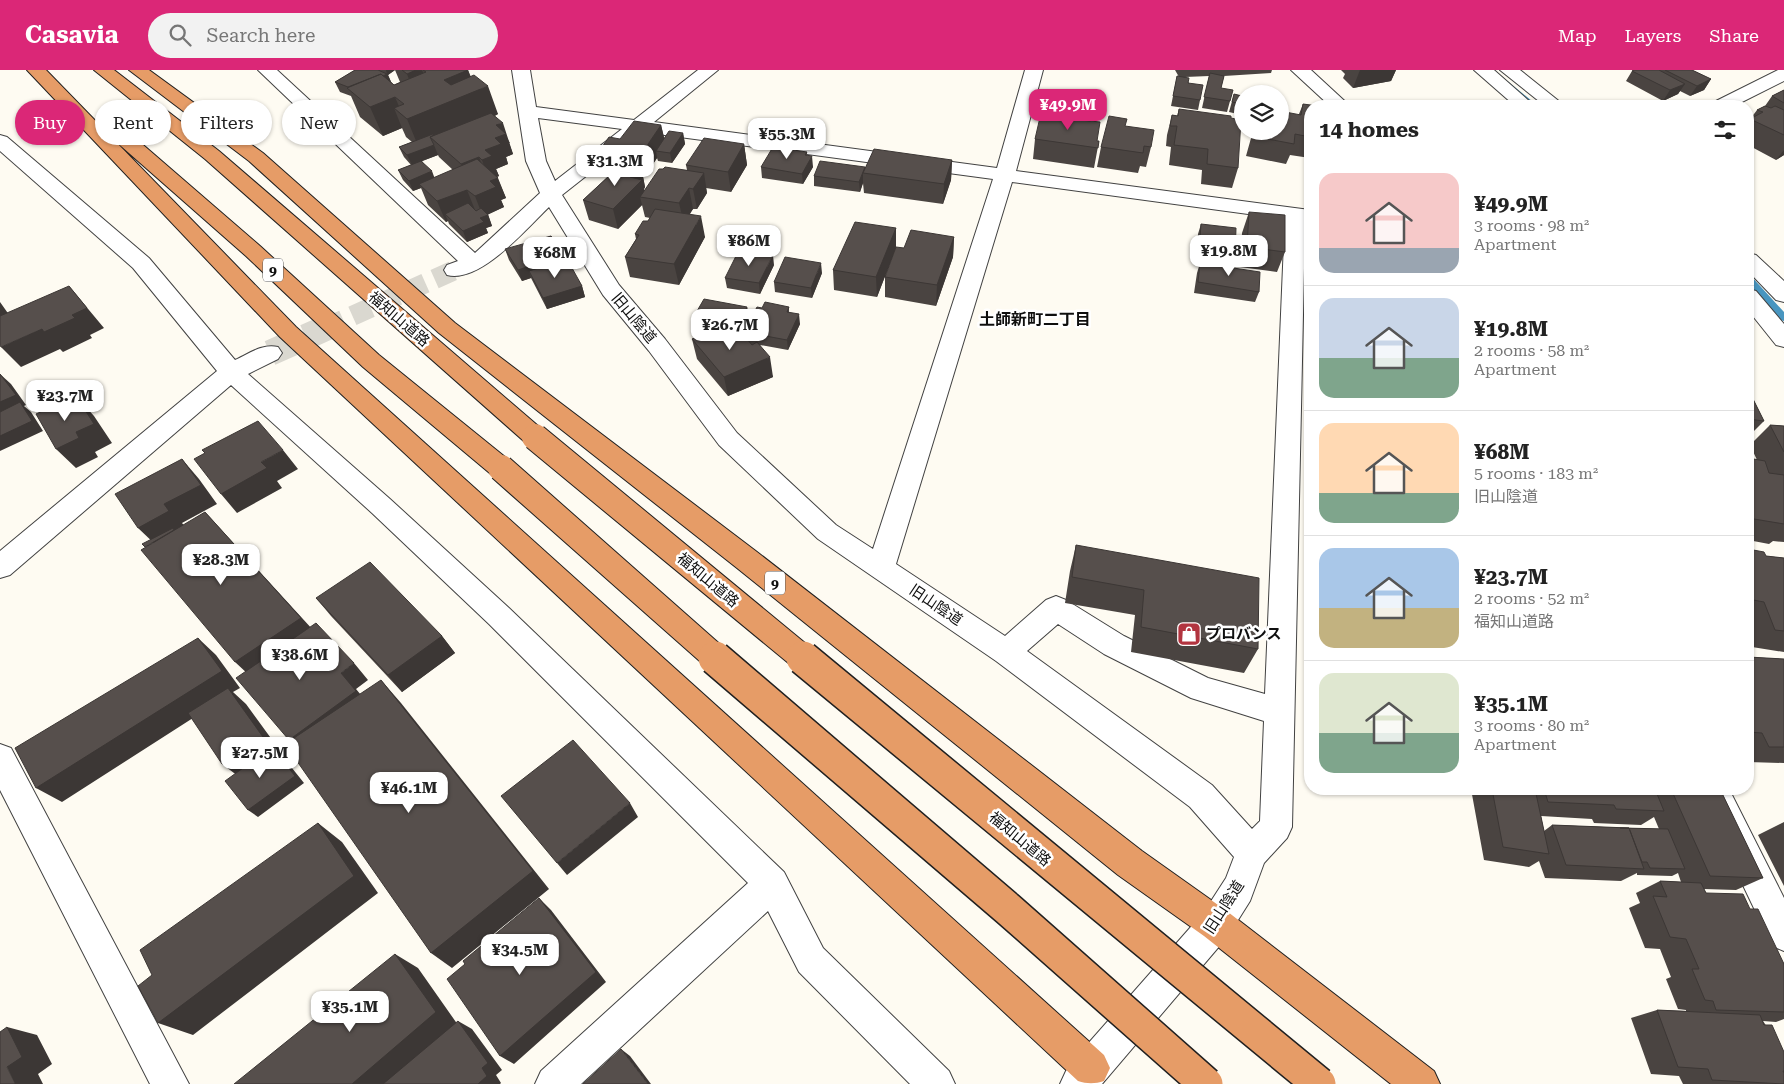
<!DOCTYPE html>
<meta charset="utf-8">
<style>
:root{--surface:#fff;--page:#f2f2f2;--text:#222;--muted:#767676;--line:#e0e0e0;--accent:#db2777}
body{margin:0;font-family:"Roboto Serif","Noto Sans JP",serif;background:var(--page);color:var(--text);height:100vh;display:flex;flex-direction:column;font-size:19px;white-space:nowrap}
*{box-sizing:border-box;margin:0}
p{font-size:16px;color:var(--muted)}
.icon{flex:none;width:28px;height:28px;fill:none;stroke:currentColor;stroke-width:2;stroke-linecap:round;stroke-linejoin:round}
.map{position:relative;flex:1;overflow:hidden}
.side{position:absolute;left:1304px;top:30px;width:450px;height:695px;display:flex;flex-direction:column;background:var(--surface);border-radius:20px;box-shadow:0 1px 4px #0004}
.side>*{flex:none}
.guide{position:absolute;left:15px;top:30px;width:475px;height:45px;display:flex;gap:10px}
.buttons{position:absolute;left:1234px;top:15px;display:grid;gap:10px}
.buttons a{display:grid;place-items:center;width:55px;height:55px;border-radius:50%;background:var(--surface);box-shadow:0 1px 4px #0004;font-size:25px}
.price{position:absolute;translate:-50% -42px;padding:0 11px;border-radius:10px;background:#fff;color:#222;font-size:16px;line-height:32px;filter:drop-shadow(0 1px 2px #0008)}
.price::after{content:'';position:absolute;left:50%;top:30px;width:15px;height:11px;margin-left:-8px;background:inherit;clip-path:polygon(0 0,100% 0,50% 100%)}
.price.active{background:var(--accent);color:#fff}
ul{padding:0;list-style:none}
li{display:flex;align-items:center;gap:15px;height:125px;padding:0 15px}
li+li{border-top:1px solid var(--line)}
li span{display:grid;place-items:center;flex:none;width:140px;height:100px;border-radius:15px;color:#555}
li>.icon{margin-inline-start:auto}
span .icon{width:60px;height:60px;fill:#fffc;stroke-width:1}
li b{font-size:21px}
h2{display:flex;justify-content:space-between;align-items:center;height:60px;padding:0 15px;font-size:21px}
.chip{padding:0 18px;border-radius:22px;background:var(--surface);box-shadow:0 1px 4px #0004;font-size:18px;line-height:45px}
.chip.active{background:var(--accent);color:#fff}
header{display:flex;align-items:center;gap:30px;box-sizing:border-box;height:70px;padding:0 25px;background:var(--accent);color:#fff}
header strong{font-size:24px}
nav{display:flex;gap:28px;margin-inline-start:auto;font-size:18px}
.search{width:350px;height:45px;background:var(--page);display:flex;align-items:center;gap:12px;box-sizing:border-box;padding:0 18px;border-radius:28px;color:var(--muted);font-size:19px}
.map>svg:first-child{display:block}
.lines{fill:none;stroke-linecap:round;stroke-linejoin:round}
.stream{fill:#4996c0;fill-rule:evenodd}
.minor-tunnel-far1{stroke:#dad8d0;stroke-width:20;stroke-dasharray:20 10;stroke-linecap:butt}
.minor-tunnel{stroke:#dad8d0;stroke-width:26;stroke-dasharray:26 13;stroke-linecap:butt}
.minor-casing{stroke:#424242;stroke-width:2}
.highway-casing{stroke:#202020;stroke-width:2}
.minor{fill:#fff;fill-rule:evenodd}
.highway{fill:#e69c67;fill-rule:evenodd}
.highway-bridge-far1-casing{stroke:#202020;stroke-width:28;stroke-linecap:butt}
.highway-bridge-casing{stroke:#202020;stroke-width:36;stroke-linecap:butt}
.highway-bridge-far1{stroke:#e69c67;stroke-width:26}
.highway-bridge{stroke:#e69c67;stroke-width:33}
.wall{fill:#4a4441;fill-rule:evenodd}
.shaded-wall{fill:#3c3735}
.building{fill:#564f4c;stroke:#3c3735}
.labels{text-anchor:middle;stroke-width:5;stroke-linejoin:round;paint-order:stroke}
.shield{fill:#fff;stroke:#575757;stroke-width:1}
.shield-label{font-size:14px;font-weight:bold;fill:#0f0f0f}
.street-label{font-size:15px;fill:#0f0f0f;stroke:#fff}
.poi-label{font-size:15px;font-weight:bold;fill:#0f0f0f;stroke:#fff;text-anchor:start}
.neighbourhood-label{font-size:16px;font-weight:bold;fill:#0f0f0f;stroke:#fff}
</style>
<header>
<strong>Casavia</strong>
<div class="search"><svg class="icon" aria-label="search" viewBox="0 0 24 24"><circle cx="10" cy="10" r="6"/><path d="M15 15l6 6"/></svg>Search here</div>
<nav><a>Map</a><a>Layers</a><a>Share</a></nav>
</header>
<div class="map">
<svg width="1784" height="1014" viewBox="0 0 1784 1014">
<rect width="100%" height="100%" fill="#fefbf2"/>
<g class="lines">
<path class="stream" d="M1485 0H1494L1538 36H1529Z
M1748 205 1751 206 1784 242V251L1780 250 1748 214Z"/>
<path class="minor-tunnel-far1" d="M325 258 455 200"/>
<path class="minor-tunnel" d="M270 283 328 257"/>
<g class="minor-casing">
<path id="minor" d="M258 0H277L475 183 540 123 526 91 512 0H530L536 37 634 50 698 0H718L654 52 997 98 1025 0H1043L1016 101 1310 140V152H1305L1292 757 1287 768 1264 793 1250 831 1228 866 1102 1014H1060L1066 1001 1078 985 1204 842 1226 808 1234 787 1190 737 996 591 818 469 719 375 649 281 603 225 549 137C527 158 480 214 447 205L444 200 447 195 458 191ZM538 48 622 59 555 111 546 91ZM642 62 993 109 873 479 836 455 737 363 665 269 619 215 562 125ZM1012 112 1285 149 1265 624 1208 608 1124 566 1066 530 1056 526 1046 530 1005 566 896 494ZM1058 554 1104 584 1191 628 1264 651 1260 751 1252 759 1212 715 1027 581Z
M1291 0H1311L1350 36H1330Z
M1474 0H1494L1529 31 1526 35H1514Z
M1500 0H1520L1565 36H1545Z
M1778 0H1784V11L1734 36H1711L1714 32Z
M0 65 7 67 149 188 235 290C248 284 263 273 278 277L282 283 278 289 248 304 390 429 509 538 784 802 823 878 949 1001 955 1014H910L799 902 768 841 581 1014H535L541 1001 748 813 489 554 372 443 231 315 10 505 0 508V481L217 301 133 198 0 81Z
M1748 183 1756 185 1784 211V232L1776 230 1748 201Z
M1748 219 1756 221 1784 254V277L1776 275 1748 240Z
M0 674 11 678 189 1014H150L0 720Z
M1697 719H1729L1784 828V881L1772 876Z"/>
</g>
<g class="highway-casing">
<path id="highway" d="M27 0H46L296 257 1104 985 1110 998 1104 1011C1095 1014 1087 1014 1078 1011L280 267Z
M94 0H114L219 81 544 361 547 367 544 373 535 376 526 373 205 89Z
M129 0H149L263 83 455 253 757 482 1142 781 1228 842 1434 1001 1440 1014H1391L1204 866 1118 805 737 498 439 263 249 91Z
M120 59 127 61 260 176 379 285 510 391 514 398 510 405 501 408 492 405 363 297 246 186 113 69 111 65 113 61Z"/>
</g>
<use href="#minor" class="minor"/>
<use href="#highway" class="highway"/>
<g class="highway-bridge-far1-casing">
<path id="highway-bridge-far1" d="M535 367 804 589
M501 398 717 589"/>
</g>
<g class="highway-bridge-casing">
<path id="highway-bridge" d="M715 588 1008 839 1206 1014
M803 588 1319 1014"/>
</g>
<use href="#highway-bridge-far1" class="highway-bridge-far1"/>
<use href="#highway-bridge" class="highway-bridge"/>
</g>
<path class="wall" d="M355 0H468L471 7 498 44 495 46 510 73H509L513 84 506 87 508 94 496 99 499 106 497 107 506 128 501 130 504 137 488 144 492 156 486 158 488 163 467 172 449 154 448 151 446 152 428 135 421 118 413 121 403 110 398 100 411 95 404 87 399 77 412 72 406 67 402 58 383 66 360 47 351 26 340 22 335 12ZM395 0 400 12 394 15 391 12 388 5ZM438 85 439 87 453 100 434 108 422 91Z
M1175 0H1272L1271 3 1224 6 1221 18 1230 31 1227 42 1202 38 1209 6 1185 7 1200 30 1198 40 1171 36 1177 6 1179 7Z
M1341 0H1396L1391 11 1353 18 1343 8 1345 4Z
M1634 0H1692L1711 9 1704 20 1690 26 1680 21 1678 24 1663 31 1626 11 1632 1Z
M1784 20V85L1776 90 1748 75V52L1757 40 1765 36 1772 26Z
M1234 24 1242 26V45L1229 42Z
M1303 34 1310 36V88L1290 85 1286 94 1246 86 1253 61H1280L1299 44Z
M1179 39 1238 98 1232 118 1201 114 1202 100 1169 95 1171 77 1166 76 1167 65 1172 45 1177 46Z
M1061 48 1097 71H1099L1094 98 1033 89 1035 69Z
M661 55 664 68 683 63 685 74 672 93 658 91 657 88 645 106H643L645 117 644 119V121L663 99 687 100 686 95 744 74 747 95 731 122 706 118 707 123 697 139H693L689 144 705 167 679 215 630 207 625 187 636 169 635 164 648 151 650 148 645 147 642 135 618 159 589 150 583 130 613 102 605 100 600 80 620 69Z
M1125 56 1151 77 1146 97 1140 96 1138 103 1097 97 1101 77Z
M807 82V86L813 97 803 114 762 108 761 97Z
M952 90 951 110 943 134 864 123 863 113 860 122 814 116V106L865 97Z
M1249 142 1285 182 1277 202 1240 197 1242 163Z
M1201 154 1235 187 1231 198 1259 222 1255 232 1194 223 1197 203 1200 193H1196L1198 164Z
M896 158V178L877 227 834 220 833 200Z
M954 167 953 187 936 236 885 227V207L904 178Z
M505 179 564 184 565 190 582 216 585 227 547 239 531 208 522 211 509 190Z
M774 195 760 224 727 218 725 208Z
M822 203 812 228 775 222 774 212Z
M747 237 749 247 741 262 745 266 744 262 762 238 789 237V242L800 254 788 280 760 275 773 307 728 326 697 289 692 269 704 264 703 259 695 258 693 248Z
M1748 319 1764 351 1748 367Z
M1770 355 1784 356V472L1773 471 1769 474 1748 470V388L1757 390 1750 375Z
M1076 475 1258 579 1244 603 1131 582 1135 545 1065 533 1070 501Z
M1748 479 1766 486 1784 488V582L1752 577 1748 566Z
M316 528 442 566 455 583 402 622 331 546Z
M1748 587 1784 589V693L1748 692Z
M1471 719H1720L1763 808 1736 820 1704 819 1706 823 1750 839 1784 894V949L1776 952 1763 951 1784 982V1014H1683L1679 1006 1651 1004 1631 948 1657 940 1686 941V940L1678 939 1666 909 1671 907 1660 879 1645 878 1629 838 1640 833 1636 823 1660 811 1681 812 1678 803 1672 806 1637 805V803L1621 811 1545 808 1539 791 1529 797 1484 790ZM1541 746 1592 749 1594 753 1641 755 1654 747 1659 759 1552 755 1544 761Z
M1784 752V816L1758 765Z"/>
<path class="shaded-wall" d="M386 0H395L388 5 392 14 380 8 387 4Z
M416 0H422L432 27 418 33 407 4Z
M468 0 475 21 488 16 498 44 435 71 430 67 419 78 407 49 444 10Z
M1360 0H1396L1391 11 1353 18Z
M1711 9 1704 20 1690 26 1697 16Z
M1685 14 1678 24 1663 31 1670 20Z
M395 27 403 46 394 38 402 58 383 66 370 37Z
M503 53 513 84 506 87 508 94 496 99 499 106 489 110 482 90 485 80 495 68 496 55Z
M661 55 666 75 656 81 657 88 645 106 640 86Z
M683 63 685 74 672 93 670 83Z
M744 74 747 95 731 122 728 102Z
M434 75 438 85 412 95 407 85Z
M1784 80V85L1776 90Z
M812 86 813 97 803 114 802 104Z
M479 87 486 107 469 115 461 94Z
M952 90 951 110 943 134 944 114Z
M641 97 645 117 644 119 646 128 640 127 642 135 618 159 613 139 630 107Z
M432 101 436 112 419 114 421 118 413 121 409 111Z
M704 103 707 123 697 139 693 119Z
M863 103V113L860 122 859 112Z
M498 108 506 128 501 130 504 137 483 147 475 126 490 111Z
M689 118 693 139 684 154 679 133Z
M467 120 475 140 445 144 448 151 446 152 437 131Z
M488 145 492 156 486 158 488 163 467 172 463 161 480 148Z
M701 146 705 167 679 215 674 194Z
M896 158V178L877 227 876 207Z
M954 167 953 187 936 236 937 215Z
M564 184 567 195 529 201 531 208 522 211 518 200Z
M773 185 774 195 760 224 759 213Z
M821 193 822 203 812 228 811 218Z
M69 216 104 258 90 265 92 268 63 282 60 279 21 297 1 277 72 245Z
M582 216 585 227 547 239 543 228Z
M0 232 17 256 0 264Z
M747 237 749 247 736 272 734 262Z
M799 244 800 254 788 280 787 270Z
M770 287 773 307 728 326 724 307Z
M0 304 11 314 26 335 24 336 31 342 43 361 0 381Z
M76 326 94 346 112 373 95 382 98 387 76 398 56 379Z
M283 380 298 399 277 411 282 418 237 443 221 424 261 392Z
M182 389 199 409 217 434 182 453 187 459 157 476 138 458 164 434Z
M205 442 324 572 261 616 235 592Z
M442 566 455 583 402 622 388 605Z
M198 568 216 585 240 618 233 622 246 634 281 682 280 683 304 713 258 747 248 740 242 709 222 694 232 623 62 732 36 718Z
M354 593 368 610 356 619 371 637 306 685 289 670 341 603Z
M381 610 401 633 549 819 452 898 431 883Z
M630 733 638 747 567 805 557 793Z
M318 753 342 772 378 823 193 965 158 953Z
M539 828 551 840 606 912 514 994 500 986Z
M395 884 418 898 458 955 389 1014H352Z
M458 951 472 959 502 1000 496 1005 501 1013 500 1014H478L482 998Z
M7 957 37 965 52 994 38 1004 43 1014H15L7 997Z
M621 979 630 986 651 1014H648Z"/>
<path class="building" d="M355 0H378L387 4 383 6 381 4 348 17 335 12Z
M402 0H416L407 4Z
M423 0H468L444 10 451 15 474 5 488 16 407 49 394 38 404 34 395 27 370 37 347 18 381 4 394 15 426 2Z
M1634 0H1659L1685 14 1670 20 1632 1Z
M1665 0H1692L1711 9 1697 16Z
M1210 3 1224 6 1221 18 1233 20 1230 31 1204 27Z
M1177 6 1189 8 1188 13 1203 15 1200 30 1173 26Z
M1784 20V33L1772 26Z
M1234 24 1242 26V34L1232 32Z
M1546 33 1550 36H1526Z
M1303 34 1318 36H1310V67L1295 64 1294 74 1252 66 1253 61H1280V41L1301 45Z
M1765 36 1771 38 1775 36 1784 40V65L1750 49 1763 42 1757 40Z
M1179 39 1231 46V48L1241 50 1238 98 1207 94 1208 79 1174 75 1177 56H1170L1172 45 1178 46Z
M491 43 503 53 496 55 506 64 495 68 501 74 485 80 492 86 482 90 479 87 461 94 430 67Z
M1041 43 1061 46V48L1100 52 1097 71H1099L1098 78 1035 69Z
M1109 46 1127 49 1125 56 1154 60 1151 77 1144 76 1143 83 1101 77Z
M634 51 661 55 640 86 600 80 609 67 620 69Z
M669 61 683 63 670 83 656 81Z
M433 64 434 65 430 67 434 75 407 85 399 77Z
M704 68 744 74 728 102 686 95Z
M773 77 807 82 805 85 812 86 802 104 761 97Z
M874 79 952 90 944 114 863 103Z
M477 89 498 108 490 111 496 117 475 126 467 120 437 131 419 114Z
M421 91 432 101 409 111 398 100Z
M820 91 865 97 859 112 814 106Z
M624 92 641 97 630 107 642 110 613 139 583 130Z
M665 97 704 103 693 119 689 118 679 133 640 127 659 99H663Z
M468 133 476 141 481 138 488 145 480 148 484 152 463 161 445 144Z
M655 139 701 146 674 194 625 187 639 165 635 164 643 151H648Z
M1249 142 1285 145V182L1247 177Z
M855 152 896 158 876 207 833 200Z
M1201 154 1236 158 1235 187 1199 182Z
M911 160 954 167 937 215 885 207 896 177 904 178Z
M551 166 564 184 518 200 505 179Z
M739 180 773 185 759 213 725 208Z
M785 187 821 193 811 218 774 212Z
M567 189 582 216 543 228 529 201Z
M1200 193 1260 202 1259 222 1198 212Z
M69 216 87 238 72 245 75 248 44 262 42 259 1 277 0 275V246Z
M704 229 747 237 735 260 732 261 702 255 706 250 693 248Z
M765 232 789 237 787 242 799 244 787 270 744 262 757 237 762 238Z
M738 258 752 275 757 272 770 287 724 307 692 269 715 259 721 266Z
M0 304 16 325 0 332Z
M1748 319 1764 351 1748 349Z
M76 326 94 354 76 362 79 368 56 379 36 344Z
M20 332 32 351 0 366V342Z
M258 351 283 380 261 392 267 398 221 424 194 389 205 383 202 380Z
M1770 355 1784 356V382Z
M1748 388 1765 391 1769 403 1784 405V454L1748 448Z
M182 389 201 415 164 434 169 441 138 458 115 424Z
M205 442 301 548 235 592 141 480Z
M173 458 174 460 145 477 142 474Z
M1076 475 1259 508 1258 579 1141 557 1144 520 1072 507Z
M1748 479 1764 482 1766 486 1784 488V561L1775 560 1764 532 1748 529Z
M370 492 442 566 388 605 316 528Z
M316 553 354 593 341 603 356 621 289 670 236 608Z
M198 568 222 601 36 718 15 678Z
M1748 587 1784 589V677H1769L1762 663 1748 662Z
M381 610 533 801 431 883 285 674Z
M228 618 263 667 222 694 188 643Z
M573 670 630 733 557 793 501 726Z
M272 677 295 706 248 740 225 711Z
M1492 719H1535L1549 784 1503 777Z
M1544 719H1655L1664 741 1616 739 1614 735 1548 732Z
M1671 719H1720L1763 808 1710 806Z
M318 753 354 806 158 953 138 916 152 905 140 880Z
M1552 755 1629 758 1644 799 1566 795Z
M1620 758 1668 759 1685 799 1650 798 1647 792H1642L1629 758Z
M1660 811 1701 813 1706 823 1743 824 1750 839H1758L1784 894V942L1716 940 1713 931 1705 930 1692 899H1699L1686 869 1670 867 1653 826 1667 827Z
M539 828 596 902 500 986 447 909 465 894 463 891Z
M395 884 436 942 352 1014H234Z
M1657 940 1760 945 1764 955H1772L1784 982V1001H1783L1784 1003V1014L1712 1010 1708 999 1678 997Z
M458 951 488 993 482 998 487 1006 478 1014H383Z
M7 957 22 987 7 997 15 1013V1014H0V962Z
M621 979 648 1014H583Z"/>
<defs>
<g id="shop-square" transform="scale(1.25)"><rect x="-9" y="-9" width="18" height="18" rx="4" fill="#b2343f" stroke="#fff"/><path d="M-5-2.5h2.3a2.7 3.5 0 0 1 5.4 0H5L5.5 6h-11ZM-1.5-2.5h3a1.5 2.3 0 0 0-3 0Z" fill="#fff"/></g>
</defs>
<g fill-rule="evenodd">
<use href="#shop-square" x="1189" y="564"/>
</g>
<g class="labels">
<g class="shield">
<rect x="263" y="188.5" width="20" height="23" rx="4"/>
<rect x="765" y="501.5" width="20" height="23" rx="4"/>
</g>
<g class="shield-label">
<text x="273" y="205">9</text>
<text x="775" y="518">9</text>
</g>
<g class="street-label">
<text transform="translate(634 248) rotate(50)" y="5">旧山陰道</text>
<text transform="translate(399 249) rotate(41)" y="5">福知山道路</text>
<text transform="translate(708 510) rotate(40)" y="5">福知山道路</text>
<text transform="translate(936 535) rotate(34)" y="5">旧山陰道</text>
<text transform="translate(1020 769) rotate(40)" y="5">福知山道路</text>
<text transform="translate(1224 837) rotate(-57)" y="5">旧山陰道</text>
</g>
<g class="poi-label">
<text x="1206" y="569">プロバンス</text>
</g>
<g class="neighbourhood-label">
<text x="1035" y="255">土師新町二丁目</text>
</g>
</g>
</svg>
<div class="buttons">
<a><svg class="icon" aria-label="layers" viewBox="0 0 24 24"><path d="M12 4l9 5-9 5-9-5zM3 14l9 5 9-5"/></svg></a>
</div>
<b class="price active" style="left:1068px;top:61px">¥49.9M</b>
<b class="price" style="left:787px;top:90px">¥55.3M</b>
<b class="price" style="left:615px;top:117px">¥31.3M</b>
<b class="price" style="left:749px;top:197px">¥86M</b>
<b class="price" style="left:1229px;top:207px">¥19.8M</b>
<b class="price" style="left:555px;top:209px">¥68M</b>
<b class="price" style="left:730px;top:281px">¥26.7M</b>
<b class="price" style="left:65px;top:352px">¥23.7M</b>
<b class="price" style="left:221px;top:516px">¥28.3M</b>
<b class="price" style="left:300px;top:611px">¥38.6M</b>
<b class="price" style="left:260px;top:709px">¥27.5M</b>
<b class="price" style="left:409px;top:744px">¥46.1M</b>
<b class="price" style="left:520px;top:906px">¥34.5M</b>
<b class="price" style="left:350px;top:963px">¥35.1M</b>
<div class="guide">
<a class="chip active">Buy</a>
<a class="chip">Rent</a>
<a class="chip">Filters</a>
<a class="chip">New</a>
</div>
<section class="side">
<h2>14 homes<svg class="icon" aria-label="filters" viewBox="0 0 24 24"><path d="M4 7h16M4 17h16"/><circle cx="9" cy="7" r="2"/><circle cx="15" cy="17" r="2"/></svg></h2>
<ul>
<li><span style="background:linear-gradient(#f6c9c9 75%,#9aa5b1 0)"><svg class="icon" aria-label="home" viewBox="0 0 24 24"><path d="M3 11l9-7 9 7M6 9v11h12V9"/></svg></span><div><b>¥49.9M</b><p>3 rooms · 98 m²</p><p>Apartment</p></div></li>
<li><span style="background:linear-gradient(#c9d6e8 60%,#7fa58c 0)"><svg class="icon" aria-label="home" viewBox="0 0 24 24"><path d="M3 11l9-7 9 7M6 9v11h12V9"/></svg></span><div><b>¥19.8M</b><p>2 rooms · 58 m²</p><p>Apartment</p></div></li>
<li><span style="background:linear-gradient(#ffd9b3 70%,#7fa58c 0)"><svg class="icon" aria-label="home" viewBox="0 0 24 24"><path d="M3 11l9-7 9 7M6 9v11h12V9"/></svg></span><div><b>¥68M</b><p>5 rooms · 183 m²</p><p>旧山陰道</p></div></li>
<li><span style="background:linear-gradient(#a9c7e8 60%,#c2b280 0)"><svg class="icon" aria-label="home" viewBox="0 0 24 24"><path d="M3 11l9-7 9 7M6 9v11h12V9"/></svg></span><div><b>¥23.7M</b><p>2 rooms · 52 m²</p><p>福知山道路</p></div></li>
<li><span style="background:linear-gradient(#dfe7d0 60%,#7fa58c 0)"><svg class="icon" aria-label="home" viewBox="0 0 24 24"><path d="M3 11l9-7 9 7M6 9v11h12V9"/></svg></span><div><b>¥35.1M</b><p>3 rooms · 80 m²</p><p>Apartment</p></div></li>
</ul>
</section>
</div>
